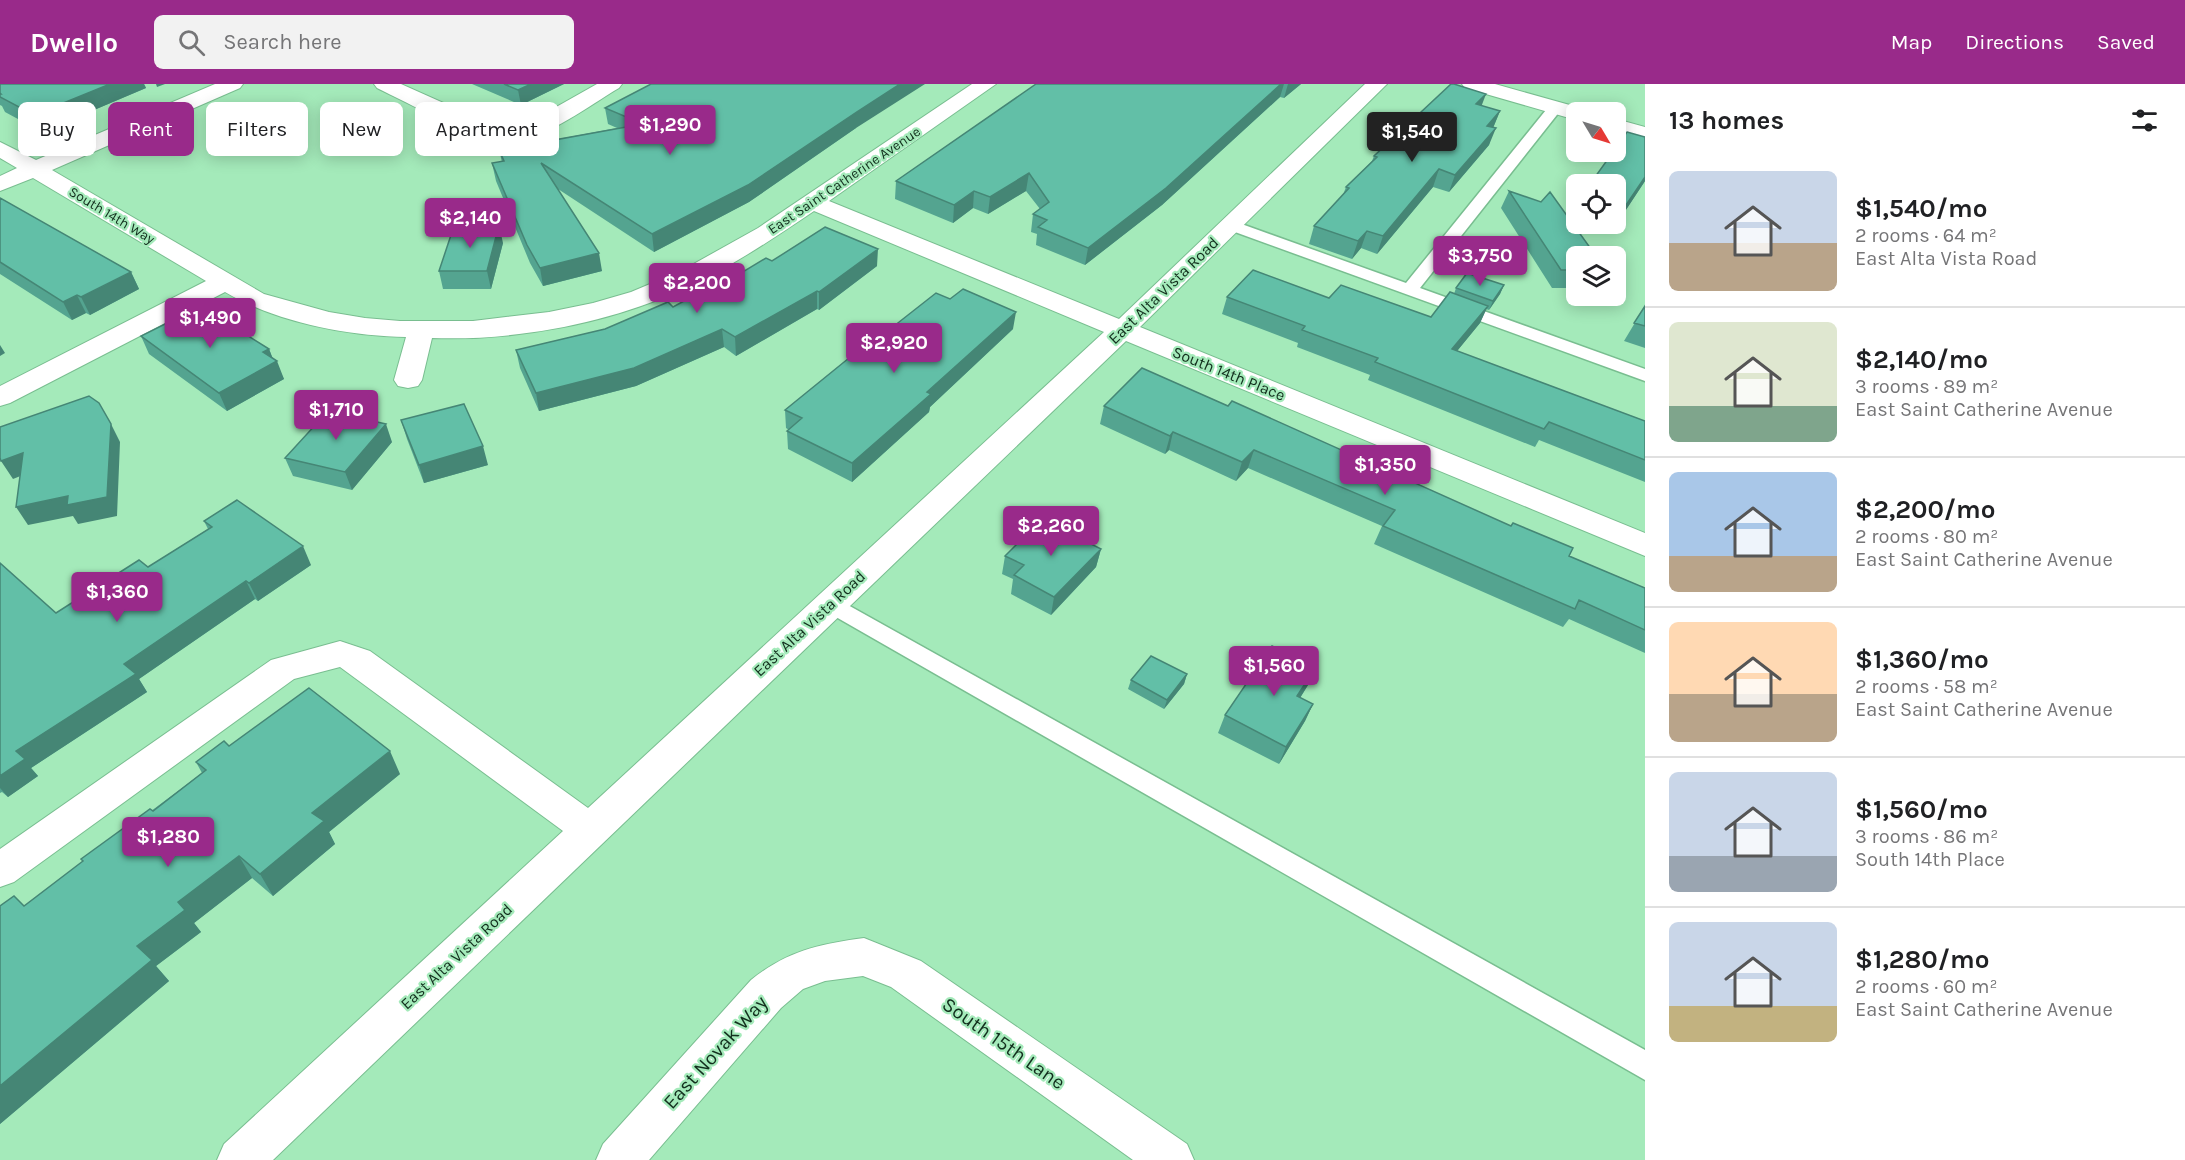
<!DOCTYPE html>
<meta charset="utf-8">
<style>
:root{--surface:#fff;--page:#f2f2f2;--text:#202124;--muted:#757577;--line:#e0e0e0;--accent:#992a8a}
body{margin:0;font-family:Karla,sans-serif;background:var(--page);color:var(--text);height:100vh;display:flex;flex-direction:column;font-size:22px;white-space:nowrap}
*{box-sizing:border-box;margin:0}
p{font-size:20px;color:var(--muted)}
.icon{flex:none;width:33px;height:33px;fill:none;stroke:currentColor;stroke-width:2;stroke-linecap:round;stroke-linejoin:round}
.map{position:relative;flex:1;overflow:hidden}
.details{display:flex;flex-direction:column;background:var(--surface);width:540px}
.details>*{flex:none}
.guide{position:absolute;left:18px;top:18px;width:570px;height:54px;display:flex;gap:12px}
.needle{width:39px;rotate:128deg}
.buttons{position:absolute;left:1566px;top:18px;display:grid;gap:12px}
.buttons a{display:grid;place-items:center;width:60px;height:60px;border-radius:9px;background:var(--surface);box-shadow:0 3px 15px #0003;font-size:30px}
.price{position:absolute;translate:-50% -51px;padding:0 14px;border-radius:6px;background:var(--accent);color:#fff;font-size:20px;line-height:39px;filter:drop-shadow(0 2px 3px #0008)}
.price::after{content:'';position:absolute;left:50%;top:36px;width:18px;height:14px;margin-left:-9px;background:inherit;clip-path:polygon(0 0,100% 0,50% 100%)}
.price.on{background:#222;color:#fff}
ul{padding:0;list-style:none}
li{display:flex;align-items:center;gap:18px;height:150px;padding:0 24px}
li+li{border-top:2px solid var(--line)}
li span{display:grid;place-items:center;flex:none;width:168px;height:120px;border-radius:9px;color:#555}
li>.icon{margin-inline-start:auto}
span .icon{width:72px;height:72px;fill:#fffc;stroke-width:1}
li b{font-size:26px}
h2{display:flex;justify-content:space-between;align-items:center;height:72px;padding:0 24px;font-size:26px}
.chip{padding:0 21px;border-radius:9px;background:var(--surface);box-shadow:0 3px 15px #0003;font-size:21px;line-height:54px}
.chip.on{background:var(--accent);color:#fff}
header{display:flex;align-items:center;gap:36px;box-sizing:border-box;height:84px;padding:0 30px;background:var(--accent);color:#fff}
header strong{font-size:28px}
nav{display:flex;gap:33px;margin-inline-start:auto;font-size:21px}
.search{width:420px;height:54px;background:var(--page);display:flex;align-items:center;gap:15px;box-sizing:border-box;padding:0 21px;border-radius:9px;color:var(--muted);font-size:22px}
main{display:flex;flex:1;min-height:0}
.map>svg:first-child{display:block}
.lines{fill:none;stroke-linecap:round;stroke-linejoin:round}
.lane-casing{stroke:#79be90;stroke-width:3}
.street-casing{stroke:#79be90;stroke-width:2}
.lane{fill:#fff;fill-rule:evenodd}
.street{fill:#fff;fill-rule:evenodd}
.wall{fill:#54a490}
.shaded-wall{fill:#458675}
.building{fill:#62bfa7;stroke:#458675;stroke-width:1.5}
.labels{text-anchor:middle;stroke-width:4.5;stroke-linejoin:round;paint-order:stroke}
.far-street-label{font-size:14px;fill:#122f1d;stroke:#a4eaba}
.street-label{font-size:16px;fill:#122f1d;stroke:#a4eaba}
.near-street-label{font-size:20px;fill:#122f1d;stroke:#a4eaba}
</style>
<header>
<strong>Dwello</strong>
<div class="search"><svg class="icon" aria-label="search" viewBox="0 0 24 24"><circle cx="10" cy="10" r="6"/><path d="M15 15l6 6"/></svg>Search here</div>
<nav><a>Map</a><a>Directions</a><a>Saved</a></nav>
</header>
<main>
<div class="map">
<svg width="1645" height="1076" viewBox="0 0 1645 1076">
<rect width="100%" height="100%" fill="#a4eaba"/>
<g class="lines">
<g class="lane-casing">
<path id="lane" d="M1555 20 1560 21 1562 24 1560 27 1420 204 1645 285V297L1224 144 1222 141 1224 138H1236L1406 199 1550 21Z
M830 511 1645 966V996L822 525 819 519 822 513Z"/>
</g>
<g class="street-casing">
<path id="street" d="M215 0H243L240 4 52 86 264 210 329 228 365 234 400 237H473L549 228 593 219 631 208 681 187 758 144 972 0H996L829 117 1119 235 1365 0H1387L1140 243 1645 449V472L1126 257 273 1076H217L224 1060 563 747 340 583 294 595 14 798 0 803V765L271 576 340 557 370 567 588 724 1104 248 814 127C771 156 728 185 681 206 606 240 514 257 432 254L422 296 418 302 408 304 398 302 394 296 406 253C346 252 276 238 225 208L10 319 0 322V302L206 197 33 94 0 107V92L17 84 0 74V58L36 76Z
M374 0H401L477 34 512 43 542 31 597 0H622L619 4C590 21 547 54 513 57 481 59 408 19 377 4Z
M1462 0H1495L1584 25 1586 28H1576V36L1465 4Z
M1616 35 1645 43V57L1616 48Z
M864 854 921 877 1187 1060 1194 1076H1133L891 903 863 892 825 897 803 905 781 924 649 1076H596L603 1060 751 896C787 867 819 860 864 854Z"/>
</g>
<use href="#lane" class="lane"/>
<use href="#street" class="street"/>
</g>
<path class="wall" d="M0 0H144L146 4 42 48 5 28 2 22 0 21Z
M472 0H564L521 21Z
M1036 0H1301L1284 14 1280 13 1162 121 1085 181 1036 161 1037 150 1031 148 1033 130 1040 125 1026 107 988 130 973 124 953 139 895 115 896 97Z
M1482 22 1500 27 1493 44 1489 61 1449 108 1433 103 1377 170 1361 164 1352 175 1309 160 1314 142 1343 111 1346 103 1372 77 1374 72Z
M605 24 856 44 749 118 654 168 558 105 602 187 543 202 530 179 496 97 492 79 502 78 499 66 617 44 608 40Z
M1645 53V97L1612 147 1588 140H1616V100Z
M1509 107 1576 172V204H1552L1501 124Z
M0 114 131 188 139 205 90 231 86 229 72 236 0 190Z
M1576 121V136L1570 134Z
M503 159 491 205H443L439 187Z
M772 177 877 182 819 226 817 225 736 272 724 263 636 302 539 327 520 284 516 266 605 245 673 223Z
M1504 201 1500 210 1489 226 1486 225 1480 239 1457 267 1645 337V398L1539 356 1535 363 1368 296 1370 291 1297 263 1298 259 1222 230 1227 213 1329 214 1431 233 1454 210 1456 204Z
M1645 222V264L1624 257Z
M1013 245 930 323 929 328 852 398 788 365 787 347 789 346 786 344 785 326 852 275Z
M141 252 269 265 273 275 284 295 227 327 149 270Z
M1142 284 1569 472 1645 504V569L1569 535 1563 543 1374 460 1382 442 1248 384 1236 397 1169 366 1165 370 1100 340 1104 322Z
M401 336 488 381 424 399 407 355Z
M392 358 352 406 293 392 285 374Z
M204 437 311 481 258 517 255 515 139 595 147 608 31 684 38 692 8 713 2 708 0 709V479L56 529 148 483 208 445Z
M1101 465 1096 483 1051 531 1011 510 1013 495 1002 490 1005 472Z
M1316 583 1308 601 1300 614 1313 620 1305 637 1279 680 1218 649 1225 631Z
M1187 590 1184 600 1164 625 1128 605 1131 596Z
M229 662 400 690 329 748 335 760 273 812 252 794 194 839 201 848 156 882 169 897 0 1040V822H24L202 689 196 678Z"/>
<path class="shaded-wall" d="M110 0H144L146 4 42 48 34 31Z
M156 0H165L157 3Z
M531 0H564L521 21 518 6Z
M900 0H925L856 44 749 118 654 168 652 150 857 28Z
M1281 0H1284L1280 13 1162 121 1085 181 1088 164Z
M1288 0H1301L1284 14Z
M1486 10 1480 26 1476 20Z
M1500 27 1493 44 1487 42Z
M1496 44 1489 61 1449 108 1455 91Z
M1439 85 1433 103 1377 170 1383 152Z
M1029 89 1026 107 988 130 990 113Z
M1645 93V97L1612 147 1620 130Z
M974 107 973 124 953 139 954 121Z
M499 141 503 159 491 205 487 187Z
M1367 147 1361 164 1352 175 1358 157Z
M878 165 877 182 819 226V208Z
M599 169 602 187 543 202 540 184Z
M131 188 139 205 90 231 81 213Z
M1504 201 1500 210 1489 226 1493 217Z
M817 207V225L736 272 735 253Z
M77 211 86 229 72 236 63 218Z
M1488 222 1480 239 1444 283 1452 265Z
M1016 228 1013 245 930 323 929 328 852 398V379L927 308Z
M722 245 724 263 636 302 539 327 536 309Z
M0 261 5 269 0 272Z
M269 265 274 278 277 277 284 295 227 327 219 309 263 268Z
M111 340 120 358 117 432 78 440 73 432 28 441 16 423 68 412Z
M386 340 392 358 352 406 345 388Z
M1173 348 1169 366 1165 370 1170 352Z
M483 362 488 381 424 399 419 381Z
M1254 366 1248 384 1236 397 1242 378Z
M23 369 33 387 13 395 1 377Z
M303 462 311 481 258 517 249 499Z
M1101 465 1096 483 1051 531 1054 513Z
M246 497 255 515 139 595 147 608 31 684 38 692 8 713 0 704V692L16 667 124 580Z
M1316 583 1308 601 1290 630 1297 612Z
M1187 590 1184 600 1164 625 1167 616Z
M1313 620 1305 637 1279 680 1286 663Z
M390 667 400 690 329 748 335 760 273 812 260 790 312 729Z
M239 772 252 794 194 839 201 848 156 882 169 897 0 1040V1002L137 862 178 818Z"/>
<path class="building" d="M0 0H110L34 31 0 13V10H1L0 9Z
M504 0H531L518 6Z
M651 0H900L857 28 748 101 652 150 541 79 599 169 540 184 527 161 492 79 504 77 499 66 643 40 605 24Z
M1036 0H1281L1166 104 1088 164 1038 143 1047 136 1033 130 1049 118 1029 89 990 113 974 107 954 121 896 97Z
M1451 0H1454L1486 10 1476 20 1500 27 1487 42 1496 44 1455 91 1439 85 1383 152 1367 147 1358 157 1314 142 1349 104 1346 103 1377 73 1374 72Z
M1627 48 1645 53V93L1620 130 1616 128V100H1590L1613 68H1616V64Z
M1509 107 1541 118 1550 108 1596 172H1576V186H1561Z
M0 114 131 188 81 213 77 211 63 218 0 178Z
M499 141 487 187H439L454 142Z
M825 143 878 165 819 208 817 207 735 253 722 245 634 284 536 309 516 266 605 245 668 218 673 223 719 198 723 200 766 174 772 177Z
M1253 186 1329 214 1341 201 1431 233 1450 208 1488 222 1452 265 1645 337V376L1549 338 1544 345 1375 278 1378 274 1302 246 1305 242 1227 213Z
M1467 189 1504 201 1493 217 1456 204Z
M963 205 1016 228 927 308 931 310 852 379 787 347 802 334 785 326 849 274 852 275 936 209 950 215Z
M201 222 269 265 263 268 277 277 219 309 141 252Z
M1645 222V242L1634 239Z
M1142 284 1228 322 1232 317 1511 442 1513 439 1573 464 1569 472 1645 504V546L1579 516 1575 525 1383 442 1395 426 1254 366 1242 378 1173 348 1170 352 1104 322Z
M89 312 99 319 111 340 107 413 67 421 68 412 16 423 23 369 1 377 0 374V343Z
M464 320 483 362 419 381 401 336Z
M328 327 386 340 345 388 285 374Z
M237 416 303 462 249 499 246 497 124 580 136 590 16 667 25 675 0 692V479L56 529 139 476 148 483 212 443 204 437Z
M1042 435 1101 465 1054 513 1014 491 1024 481 1005 472Z
M1272 562 1316 583 1297 612 1313 620 1286 663 1225 631Z
M1151 572 1187 590 1167 616 1131 596Z
M309 604 390 667 312 729 324 737 260 790 239 772 178 818 185 826 137 862 152 876 0 1002V822L14 812 24 822 83 777 81 775 150 725 153 727 206 686 196 678 224 657 229 662Z"/>
<g class="labels">
<g class="far-street-label">
<text transform="translate(844 96) rotate(-34)" y="5">East Saint Catherine Avenue</text>
<text transform="translate(112 131) rotate(31)" y="5">South 14th Way</text>
</g>
<g class="street-label">
<text transform="translate(1163 206) rotate(-44)" y="6">East Alta Vista Road</text>
<text transform="translate(1229 289) rotate(22)" y="6">South 14th Place</text>
<text transform="translate(809 539) rotate(-43)" y="6">East Alta Vista Road</text>
<text transform="translate(456 872) rotate(-43)" y="6">East Alta Vista Road</text>
</g>
<g class="near-street-label">
<text transform="translate(1004 959) rotate(35)" y="7">South 15th Lane</text>
<text transform="translate(715 968) rotate(-48)" y="7">East Novak Way</text>
</g>
</g>
</svg>
<div class="buttons">
<a><svg class="needle" viewBox="-14 -14 28 28"><path d="M0-13l5 13h-10z" fill="#e53935"/><path d="M0 13l5-13h-10z" fill="#757577"/></svg></a>
<a><svg class="icon" aria-label="locate" viewBox="0 0 24 24"><circle cx="12" cy="12" r="6"/><path d="M12 2v4M12 18v4M2 12h4M18 12h4"/></svg></a>
<a><svg class="icon" aria-label="layers" viewBox="0 0 24 24"><path d="M12 4l9 5-9 5-9-5zM3 14l9 5 9-5"/></svg></a>
</div>
<b class="price" style="left:670px;top:72px">$1,290</b>
<b class="price on" style="left:1412px;top:79px">$1,540</b>
<b class="price" style="left:470px;top:165px">$2,140</b>
<b class="price" style="left:1480px;top:203px">$3,750</b>
<b class="price" style="left:697px;top:230px">$2,200</b>
<b class="price" style="left:210px;top:265px">$1,490</b>
<b class="price" style="left:894px;top:290px">$2,920</b>
<b class="price" style="left:336px;top:357px">$1,710</b>
<b class="price" style="left:1385px;top:412px">$1,350</b>
<b class="price" style="left:1051px;top:473px">$2,260</b>
<b class="price" style="left:117px;top:539px">$1,360</b>
<b class="price" style="left:1274px;top:613px">$1,560</b>
<b class="price" style="left:168px;top:784px">$1,280</b>
<div class="guide">
<a class="chip">Buy</a>
<a class="chip on">Rent</a>
<a class="chip">Filters</a>
<a class="chip">New</a>
<a class="chip">Apartment</a>
</div>
</div>
<section class="details">
<h2>13 homes<svg class="icon" aria-label="filters" viewBox="0 0 24 24"><path d="M4 7h16M4 17h16"/><circle cx="9" cy="7" r="2"/><circle cx="15" cy="17" r="2"/></svg></h2>
<ul>
<li><span style="background:linear-gradient(#c9d6e8 60%,#b9a48a 0)"><svg class="icon" aria-label="home" viewBox="0 0 24 24"><path d="M3 11l9-7 9 7M6 9v11h12V9"/></svg></span><div><b>$1,540/mo</b><p>2 rooms · 64 m²</p><p>East Alta Vista Road</p></div></li>
<li><span style="background:linear-gradient(#dfe7d0 70%,#7fa58c 0)"><svg class="icon" aria-label="home" viewBox="0 0 24 24"><path d="M3 11l9-7 9 7M6 9v11h12V9"/></svg></span><div><b>$2,140/mo</b><p>3 rooms · 89 m²</p><p>East Saint Catherine Avenue</p></div></li>
<li><span style="background:linear-gradient(#a9c7e8 70%,#b9a48a 0)"><svg class="icon" aria-label="home" viewBox="0 0 24 24"><path d="M3 11l9-7 9 7M6 9v11h12V9"/></svg></span><div><b>$2,200/mo</b><p>2 rooms · 80 m²</p><p>East Saint Catherine Avenue</p></div></li>
<li><span style="background:linear-gradient(#ffd9b3 60%,#b9a48a 0)"><svg class="icon" aria-label="home" viewBox="0 0 24 24"><path d="M3 11l9-7 9 7M6 9v11h12V9"/></svg></span><div><b>$1,360/mo</b><p>2 rooms · 58 m²</p><p>East Saint Catherine Avenue</p></div></li>
<li><span style="background:linear-gradient(#c9d6e8 70%,#9aa5b1 0)"><svg class="icon" aria-label="home" viewBox="0 0 24 24"><path d="M3 11l9-7 9 7M6 9v11h12V9"/></svg></span><div><b>$1,560/mo</b><p>3 rooms · 86 m²</p><p>South 14th Place</p></div></li>
<li><span style="background:linear-gradient(#c9d6e8 70%,#c2b280 0)"><svg class="icon" aria-label="home" viewBox="0 0 24 24"><path d="M3 11l9-7 9 7M6 9v11h12V9"/></svg></span><div><b>$1,280/mo</b><p>2 rooms · 60 m²</p><p>East Saint Catherine Avenue</p></div></li>
</ul>
</section>
</main>
